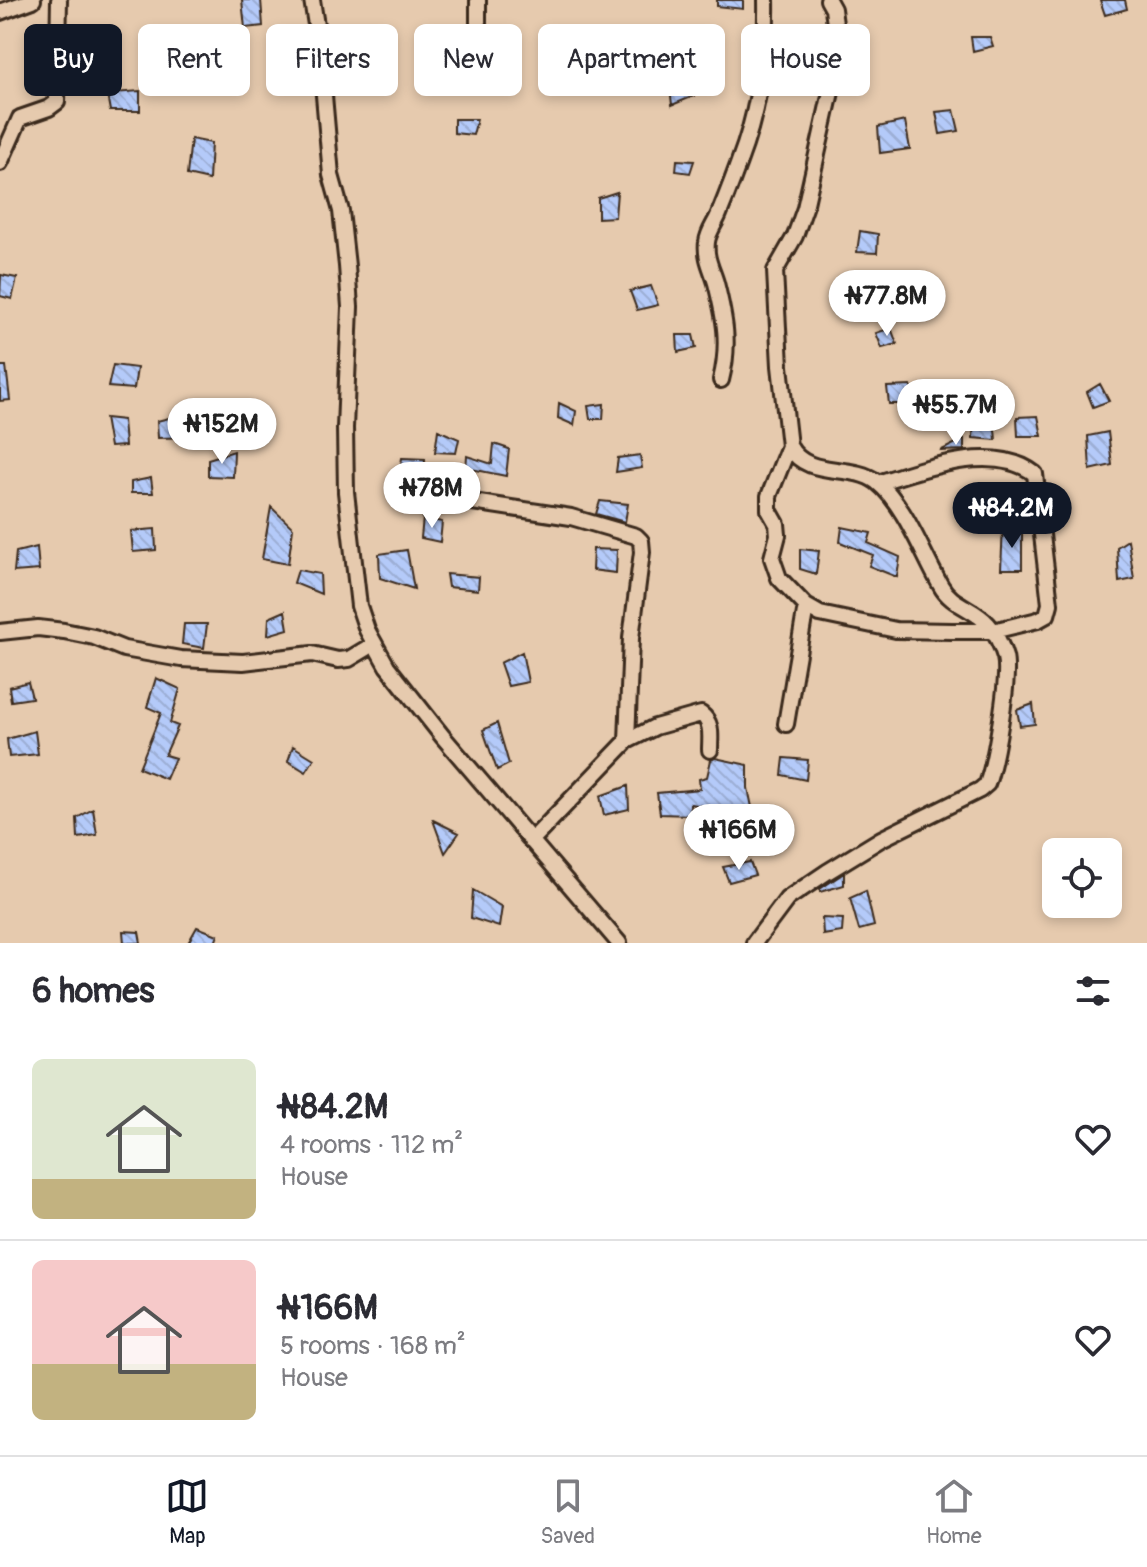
<!DOCTYPE html>
<meta charset="utf-8">
<style>
:root{--surface:#fff;--page:#f2f2f3;--text:#2b2b33;--muted:#7c7c81;--line:#e1e1e2;--accent:#111827}
body{margin:0;font-family:Pangolin,sans-serif;background:var(--page);color:var(--text);height:100vh;display:flex;flex-direction:column;font-size:30px;white-space:nowrap}
*{box-sizing:border-box;margin:0}
p{font-size:26px;color:var(--muted)}
.icon{flex:none;width:44px;height:44px;fill:none;stroke:currentColor;stroke-width:2;stroke-linecap:round;stroke-linejoin:round}
.map{position:relative;height:943px;overflow:hidden}
.side{display:flex;flex-direction:column;background:var(--surface);flex:1}
.side>*{flex:none}
.banner{position:absolute;left:24px;top:24px;width:1100px;height:72px;display:flex;gap:16px}
.fabs{position:absolute;left:1042px;top:838px;display:grid;gap:16px}
.fabs a{display:grid;place-items:center;width:80px;height:80px;border-radius:12px;background:var(--surface);box-shadow:0 4px 12px #0003;font-size:40px}
.price{position:absolute;translate:-50% -68px;padding:0 18px;border-radius:28px;background:#fff;color:#222;font-size:26px;line-height:52px;filter:drop-shadow(0 2px 4px #0008)}
.price::after{content:'';position:absolute;left:50%;top:48px;width:24px;height:18px;margin-left:-12px;background:inherit;clip-path:polygon(0 0,100% 0,50% 100%)}
.price.on{background:var(--accent);color:#fff}
ul{padding:0;list-style:none}
li{display:flex;align-items:center;gap:24px;height:200px;padding:0 32px}
li+li{border-top:2px solid var(--line)}
li span{display:grid;place-items:center;flex:none;width:224px;height:160px;border-radius:12px;color:#555}
li>.icon{margin-inline-start:auto}
span .icon{width:96px;height:96px;fill:#fffc;stroke-width:1}
li b{font-size:34px}
h2{display:flex;justify-content:space-between;align-items:center;height:96px;padding:0 32px;font-size:34px}
.tag{padding:0 28px;border-radius:12px;background:var(--surface);box-shadow:0 4px 12px #0003;font-size:28px;line-height:72px}
.tag.on{background:var(--accent);color:#fff}
.menu{display:flex;justify-content:space-around;align-items:center;height:112px;border-top:2px solid var(--line);background:var(--surface);font-size:22px;color:var(--muted)}
.menu a{display:grid;justify-items:center;gap:4px}
.menu .on{color:var(--accent)}
.map>svg:first-child{display:block}
.building{fill:url(#building-back-hatch);stroke:#3b2a1e;stroke-width:2}
.lines{fill:none;stroke-linecap:round;stroke-linejoin:round}
.minor-casing{stroke:#3b2a1e;stroke-width:20}
.minor{stroke:#e6caae;stroke-width:14}
</style>
<div class="map">
<svg width="1147" height="943" viewBox="0 0 1147 943">
<defs>
<pattern id="building-back-hatch" width="6" height="6" patternUnits="userSpaceOnUse" patternTransform="scale(2)"><rect width="6" height="6" fill="#b4caf9"/><path d="M-1 5l2 2M0 0l6 6M5-1l2 2" fill="none" stroke="#9caed5"/></pattern>
</defs>
<rect width="100%" height="100%" fill="#e6caae"/>
<filter id="ink" filterUnits="userSpaceOnUse"><feTurbulence type="fractalNoise" baseFrequency=".0125" numOctaves="2"/><feDisplacementMap in="SourceGraphic" scale="16" xChannelSelector="R" yChannelSelector="G"/><feConvolveMatrix kernelMatrix="1 2 1 2 8 2 1 2 1" color-interpolation-filters="sRGB"/></filter>
<g filter="url(#ink)">
<path class="building" d="M242 0H261L263 26 245 28Z
M717 0H743V9L717 6Z
M1100 0H1125L1127 9 1105 15Z
M971 37H990L993 46 973 51Z
M96 56H120L114 93 140 91V111H110L106 89 92 88Z
M691 83 694 96 672 105 670 87Z
M954 110 959 131 940 134 936 112Z
M454 119H477L473 135 454 133Z
M905 121 910 149 880 153 878 127Z
M191 139 211 143 209 180 187 175Z
M677 160 694 161 690 173 676 171Z
M617 192 615 217 598 218V198Z
M860 231 878 234 877 253 857 252Z
M892 274 895 291 884 297 881 279Z
M1 275 17 278 12 299 0 296Z
M858 278 863 301 848 309 842 286Z
M651 286 658 305 637 310 630 291Z
M891 328 897 344 882 348 876 333Z
M677 335H693L696 348 678 352Z
M113 365 137 368 134 389 108 387Z
M0 366H6L10 400 0 401Z
M1100 384 1109 401 1093 407 1087 392Z
M911 386 913 404H889L887 387Z
M1003 388V397L992 398 996 440 973 438 974 407H977L972 390Z
M559 403 576 411 574 425 558 418Z
M604 404 603 419H590L588 406Z
M189 413 194 437 158 438 157 421Z
M1038 416 1042 436H1018L1017 417Z
M105 418 123 420 125 446 110 447Z
M438 430 459 439 456 453 435 452Z
M1108 432 1112 465 1090 470 1088 436Z
M964 439V450L940 451Z
M494 444 509 449 506 476 466 468 467 456 492 464Z
M234 451 233 477 208 476V459Z
M640 455 642 468 616 472 618 458Z
M402 458 425 459 424 481 399 476Z
M151 478 153 493H131V482Z
M600 501 628 504 625 522 596 514Z
M271 507 293 528 288 564 262 559Z
M423 518 442 522 440 542 421 538Z
M842 527 871 533 868 543 900 557 897 577 869 566 873 555 840 542Z
M1003 527 1022 533V569H1001Z
M155 529 156 550 133 552 131 531Z
M1128 540 1134 579 1119 582 1117 547Z
M37 547 39 570 14 572 16 552Z
M593 549 617 550 616 573 592 570Z
M800 549 819 551 816 574 800 569Z
M407 550 414 589 380 578 379 554Z
M298 570 320 574 321 594 294 583Z
M446 574 479 577 478 590 448 587Z
M285 611 288 629 268 635 269 618Z
M184 624H207L204 648 182 644Z
M522 652 528 682 508 686 500 663Z
M156 678 180 689 170 723 178 726 165 755 175 758 166 779 139 768 161 713 147 707Z
M28 682 32 698 11 701 9 687Z
M1033 704 1035 724 1020 726 1017 710Z
M497 723 509 764 497 770 483 730Z
M35 731 38 754 9 757 7 739Z
M293 746 314 759 306 772 288 761Z
M715 758 748 765V788L754 817 728 821V810L690 804V815L660 814 657 793 700 789 699 779 707 777 711 760Z
M784 758 808 760 806 780 782 775Z
M628 786 629 809 604 815 600 796Z
M93 809 97 835 78 838 77 818Z
M433 820 459 833 445 853Z
M750 862 755 875 729 882 723 867Z
M844 873V885L820 892V889Z
M473 890 502 907 499 927 471 918Z
M866 891 874 926 859 930 850 898Z
M822 918 843 919 842 932 823 935Z
M197 927 218 935 215 943H188Z
M123 931 139 932 141 943H124Z"/>
<g class="lines">
<g class="minor-casing">
<path id="minor" d="M312 0 320 50 331 175 341 211 347 266 350 307 345 428 346 492 359 606 367 630 387 666 443 737 619 943
M0 12 33 0
M473 77 478 35V0
M0 163 20 118 49 108 57 102 59 0
M721 380C730 344 725 319 716 283 712 269 705 258 707 242 708 232 715 224 719 214 728 192 737 168 745 145 760 100 767 47 766 0
M789 446 769 496V510L777 524 778 535 772 558 779 578 806 606 820 614 896 630 952 631H993L1038 620 1047 615 1050 604 1035 474C994 442 922 469 878 483
M466 501 571 517 636 536 641 541 642 552 631 638 627 741
M0 632 38 628 64 631 94 637 124 649 181 659 243 662 312 654 338 660 349 659 374 644
M786 724 806 606
M531 841 627 741 655 727 701 714C713 723 710 736 710 750
M754 943 787 899 827 872 881 839 980 790 987 784C995 763 1010 677 1005 657 1002 646 995 632 988 624 974 608 951 605 941 586 924 557 904 503 877 482 850 462 808 480 789 446L780 366 775 271 795 236 805 208 837 65 836 32 833 9 828 0"/>
</g>
<use href="#minor" class="minor"/>
</g>
</g>
</svg>
<div class="fabs">
<a><svg class="icon" aria-label="locate" viewBox="0 0 24 24"><circle cx="12" cy="12" r="6"/><path d="M12 2v4M12 18v4M2 12h4M18 12h4"/></svg></a>
</div>
<b class="price" style="left:887px;top:338px">₦77.8M</b>
<b class="price" style="left:956px;top:447px">₦55.7M</b>
<b class="price" style="left:222px;top:466px">₦152M</b>
<b class="price" style="left:432px;top:530px">₦78M</b>
<b class="price on" style="left:1012px;top:550px">₦84.2M</b>
<b class="price" style="left:739px;top:872px">₦166M</b>
<div class="banner">
<a class="tag on">Buy</a>
<a class="tag">Rent</a>
<a class="tag">Filters</a>
<a class="tag">New</a>
<a class="tag">Apartment</a>
<a class="tag">House</a>
</div>
</div>
<section class="side">
<h2>6 homes<svg class="icon" aria-label="filters" viewBox="0 0 24 24"><path d="M4 7h16M4 17h16"/><circle cx="9" cy="7" r="2"/><circle cx="15" cy="17" r="2"/></svg></h2>
<ul>
<li><span style="background:linear-gradient(#dfe7d0 75%,#c2b280 0)"><svg class="icon" aria-label="home" viewBox="0 0 24 24"><path d="M3 11l9-7 9 7M6 9v11h12V9"/></svg></span><div><b>₦84.2M</b><p>4 rooms · 112 m²</p><p>House</p></div><svg class="icon" aria-label="heart" viewBox="0 0 24 24"><path d="M12 20l-8-8c-3-5 5-10 8-4 3-6 11-1 8 4z"/></svg></li>
<li><span style="background:linear-gradient(#f6c9c9 65%,#c2b280 0)"><svg class="icon" aria-label="home" viewBox="0 0 24 24"><path d="M3 11l9-7 9 7M6 9v11h12V9"/></svg></span><div><b>₦166M</b><p>5 rooms · 168 m²</p><p>House</p></div><svg class="icon" aria-label="heart" viewBox="0 0 24 24"><path d="M12 20l-8-8c-3-5 5-10 8-4 3-6 11-1 8 4z"/></svg></li>
</ul>
</section>
<nav class="menu">
<a class="on"><svg class="icon" aria-label="map" viewBox="0 0 24 24"><path d="M3 6l6-2 6 2 6-2v14l-6 2-6-2-6 2zM9 4v14M15 6v14"/></svg>Map</a>
<a><svg class="icon" aria-label="saved" viewBox="0 0 24 24"><path d="M7 4h10v16l-5-4-5 4z"/></svg>Saved</a>
<a><svg class="icon" aria-label="home" viewBox="0 0 24 24"><path d="M3 11l9-7 9 7M6 9v11h12V9"/></svg>Home</a>
</nav>
